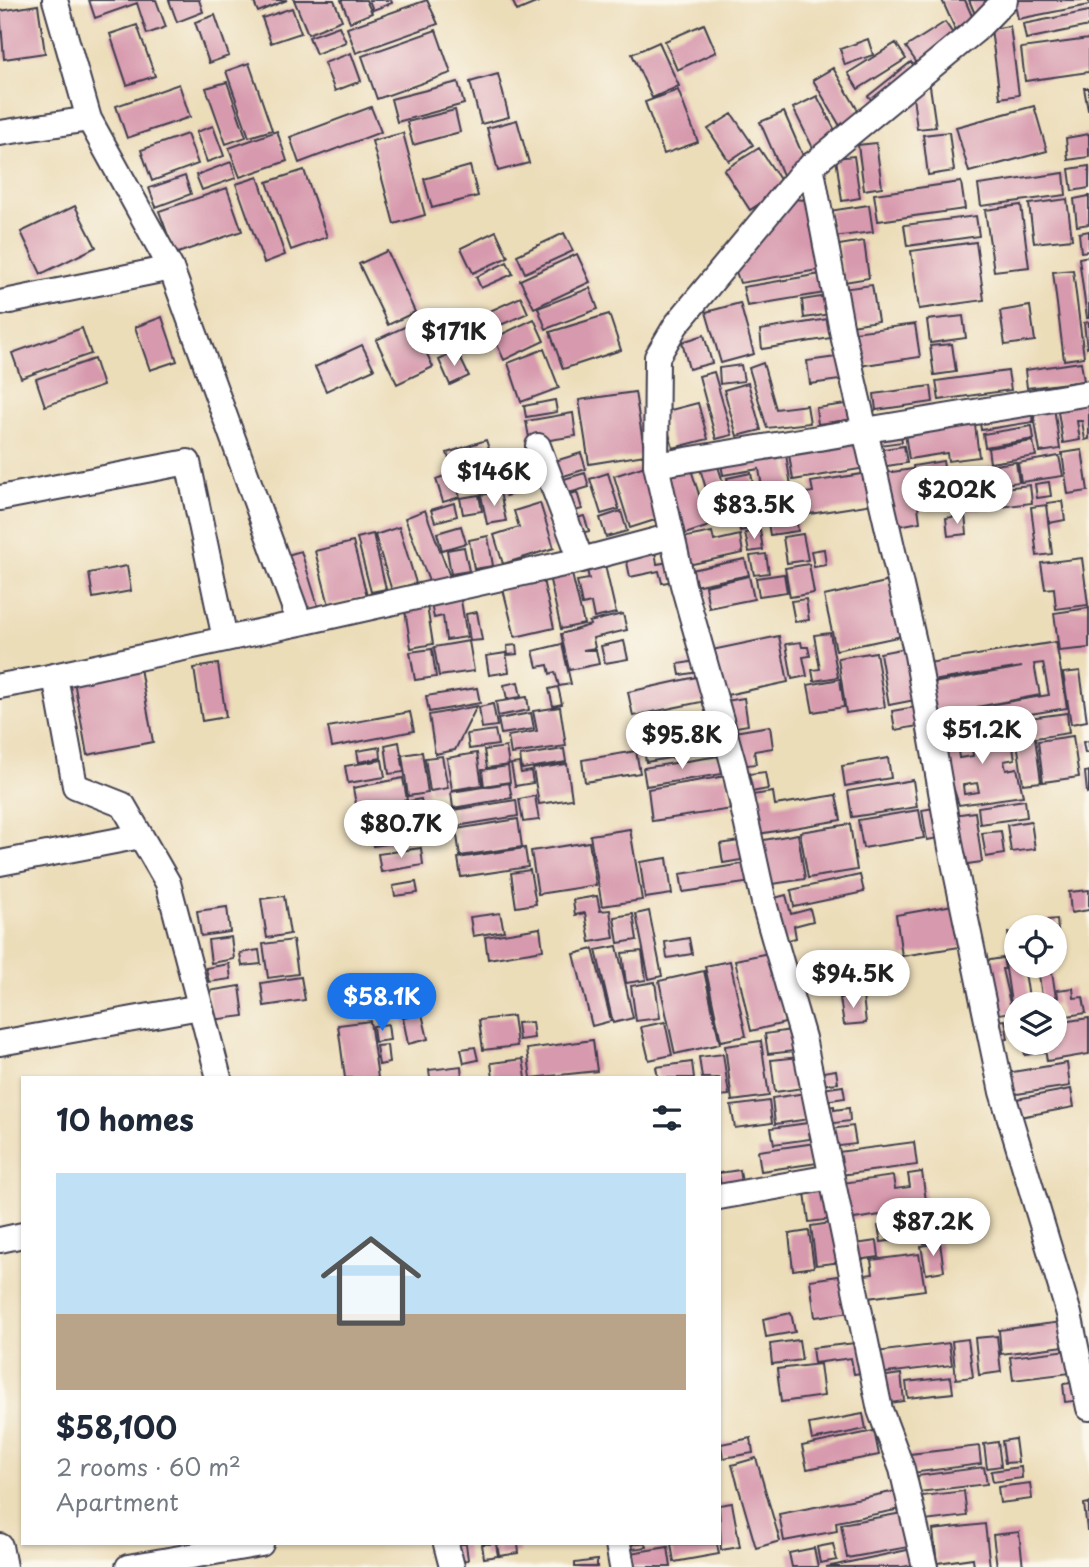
<!DOCTYPE html>
<meta charset="utf-8">
<style>
:root{--surface:#fff;--page:#f6f6f7;--text:#1f2937;--muted:#747a83;--accent:#1a73e8}
body{margin:0;font-family:"Playpen Sans",sans-serif;background:var(--page);color:var(--text);height:100vh;display:flex;flex-direction:column;font-size:26px;white-space:nowrap}
*{box-sizing:border-box;margin:0}
p{font-size:23px;color:var(--muted)}
.icon{flex:none;width:38px;height:38px;fill:none;stroke:currentColor;stroke-width:2;stroke-linecap:round;stroke-linejoin:round}
.map{position:relative;flex:1;overflow:hidden}
.sheet{position:absolute;left:21px;top:1076px;width:700px;height:469px;display:flex;flex-direction:column;background:var(--surface);border-radius:0px;box-shadow:0 2px 5px #0004}
.sheet>*{flex:none}
.buttons{position:absolute;left:1004px;top:915px;display:grid;gap:14px}
.buttons a{display:grid;place-items:center;width:63px;height:63px;border-radius:50%;background:var(--surface);box-shadow:0 2px 5px #0004;font-size:35px}
.price{position:absolute;translate:-50% -60px;padding:0 16px;border-radius:24px;background:#fff;color:#222;font-size:23px;line-height:46px;filter:drop-shadow(0 2px 4px #0008)}
.price::after{content:'';position:absolute;left:50%;top:42px;width:21px;height:16px;margin-left:-10px;background:inherit;clip-path:polygon(0 0,100% 0,50% 100%)}
.price.selected{background:var(--accent);color:#fff}
ul{padding:0;list-style:none}
li{display:grid;align-content:center;gap:14px;height:371px;padding:0 35px}
li span{display:grid;place-items:center;height:217px;border-radius:0px;color:#555}
li>.icon{margin-inline-start:auto}
span .icon{width:126px;height:126px;fill:#fffc;stroke-width:1}
li b{font-size:30px}
h2{display:flex;justify-content:space-between;align-items:center;height:84px;padding:0 35px;font-size:30px}
.map>svg:first-child{display:block}
.building{fill:#d799ad;fill-rule:evenodd}
.lines{fill:none;stroke-linecap:round;stroke-linejoin:round}
.street-casing{stroke:#403e4e;stroke-width:28}
.street{stroke:#fff;stroke-width:24}
</style>
<div class="map">
<svg width="1089" height="1567" viewBox="0 0 1089 1567">
<rect width="100%" height="100%" fill="#fbf7ec"/>
<filter id="ink" filterUnits="userSpaceOnUse"><feTurbulence type="fractalNoise" baseFrequency=".0143" numOctaves="2"/><feDisplacementMap in="SourceGraphic" scale="14" xChannelSelector="R" yChannelSelector="G"/><feConvolveMatrix kernelMatrix="1 2 1 2 8 2 1 2 1" color-interpolation-filters="sRGB"/></filter>
<filter id="wash" filterUnits="userSpaceOnUse"><feTurbulence type="fractalNoise" baseFrequency=".00686" numOctaves="4" result="noise"/><feDisplacementMap in="SourceGraphic" scale="28" xChannelSelector="R" yChannelSelector="G"/><feGaussianBlur stdDeviation="1.57" result="paint"/><feColorMatrix in="noise" values="0 0 0 0 0 0 0 0 0 0 0 0 0 0 0 0 0 1.4 0 .05"/><feComposite in="paint" operator="in"/></filter>
<g filter="url(#wash)">
<rect width="100%" height="100%" fill="#ecddb9"/>
<g id="blocks">
<path class="building" d="M89 0H156L166 27 147 34 137 3 95 18Z
M169 0H199L203 12 177 22Z
M253 0H287L258 12Z
M294 0H334L342 20 308 34Z
M341 0H366L372 13 350 22Z
M369 0H391L392 3 373 10Z
M427 0 438 24 356 53 347 28Z
M512 0H543L517 11Z
M942 0H965L975 23 956 31Z
M969 0H992L977 19Z
M1014 0H1089V5L1018 19Z
M38 5 45 53 4 59 0 11Z
M292 8 301 33 271 43 262 18Z
M1089 11V26L1026 39 1023 24Z
M215 15 229 56 209 63 195 22Z
M945 22 958 41 919 66 906 47Z
M704 24 716 52 677 70 665 41Z
M137 25 155 76 127 85 110 34Z
M339 26 346 42 316 54 309 37Z
M1010 26 1019 95 1000 98 991 29Z
M436 30 451 73 377 99 362 56Z
M868 39 873 55 845 65 840 49Z
M1089 39V72L1025 81 1021 48Z
M659 42 679 86 652 98 632 54Z
M896 43 906 59 858 89 848 73Z
M351 53 361 81 335 91 324 63Z
M911 62 919 72 877 106 868 96Z
M249 63 272 130 249 137 226 71Z
M833 68 863 119 843 131 813 80Z
M498 74 509 117 481 124 470 82Z
M227 82 246 137 226 144 206 88Z
M458 82 464 104 397 122 391 99Z
M179 84 190 117 127 138 116 106Z
M930 86 936 127 917 129 912 88Z
M1084 88H1089V110H1088Z
M678 90 698 142 664 154 645 102Z
M817 96 839 138 814 150 793 108Z
M1034 106 1047 151 969 172 956 127Z
M371 107 381 132 299 163 290 137Z
M455 110 460 132 413 145 407 122Z
M784 112 807 165 783 175 760 122Z
M732 114 753 145 729 161 708 129Z
M517 120 529 163 498 171 487 128Z
M213 126 224 156 207 162 196 132Z
M277 131 287 161 240 177 229 148Z
M949 132 954 171 928 175 923 135Z
M403 133 425 215 394 224 372 141Z
M187 134 198 164 152 181 141 150Z
M1089 134V157L1068 160 1066 138Z
M876 143 882 187 864 190 858 145Z
M759 148 785 187 750 210 724 170Z
M854 156 860 198 842 201 836 158Z
M231 162 236 178 202 190 196 175Z
M470 166 478 196 432 208 424 179Z
M1089 166V188L1072 191 1069 169Z
M304 170 327 237 291 250 267 182Z
M1064 173 1066 195 981 206 978 185Z
M185 176 191 194 156 207 149 188Z
M258 177 285 255 264 263 236 184Z
M961 182 965 209 878 221 874 194Z
M227 188 242 231 175 254 159 211Z
M1089 196V224L1077 226 1074 199Z
M790 199 808 200 824 269 740 283 734 266Z
M1067 199 1072 239 1034 243 1029 204Z
M869 205 873 232 833 237 829 211Z
M1021 205 1029 267 994 271 985 210Z
M75 206 96 247 41 274 21 232Z
M976 216 979 236 907 246 904 225Z
M496 231 508 257 473 273 461 248Z
M1089 231V251L1081 252 1079 233Z
M564 233 573 251 525 273 517 255Z
M864 241 869 278 844 282 839 245Z
M976 242 984 300 919 309 911 251Z
M387 251 415 312 388 325 359 264Z
M577 254 590 282 534 308 520 280Z
M1089 256V318H1087L1079 258Z
M507 262 513 274 481 288 476 277Z
M1073 270 1084 357 1064 360 1053 272Z
M827 273 831 292 747 306 743 287Z
M872 285 878 321 845 326 841 289Z
M590 288 598 309 546 329 538 308Z
M834 295 837 313 804 318 802 300Z
M521 297 528 313 487 331 481 315Z
M740 303 754 354 721 363 706 312Z
M1030 306 1035 341 1005 345 1000 311Z
M609 314 621 350 563 369 550 332Z
M963 316 966 338 930 343 927 320Z
M162 317 177 361 150 370 135 327Z
M834 318 837 337 762 349 760 330Z
M534 319 544 341 504 360 494 338Z
M1089 322V347L1087 348 1084 323Z
M413 323 433 367 397 384 376 340Z
M915 324 920 357 858 366 854 332Z
M82 328 91 354 21 378 12 353Z
M704 335 712 363 689 369 682 342Z
M952 344 956 372 934 375 930 346Z
M362 345 374 369 326 391 315 367Z
M544 349 559 388 521 402 508 363Z
M457 351 469 376 450 385 439 360Z
M844 356 847 379 810 384 807 361Z
M94 359 103 386 45 406 36 379Z
M1081 362 1084 381 1027 388 1025 370Z
M763 363 776 409 807 405 810 423 767 428 749 368Z
M741 365 744 381 720 384 719 368Z
M1008 371 1011 390 939 400 936 381Z
M714 372 732 435 716 439 699 376Z
M748 383 761 430 737 436 724 390Z
M931 386 933 402 876 410 874 394Z
M635 392 645 455 589 464 579 400Z
M555 400 557 412 526 417 524 406Z
M1089 400V439L1085 440 1082 421H1077L1080 440 1063 443 1057 405Z
M698 403 708 439 673 448 663 412Z
M854 403 856 419 818 424 816 408Z
M1031 407 1033 422 981 430 979 414Z
M1054 407 1060 449 1040 452 1033 410Z
M573 413 576 436 530 443 526 421Z
M974 417 979 457 948 461 947 453 909 459 904 428Z
M1032 426 1034 439 985 447 983 434Z
M900 430 902 442 880 445 878 433Z
M486 440 499 478 460 491 447 453Z
M1033 441 1036 456 990 463 988 448Z
M862 442 866 468 793 480 789 454Z
M904 446 907 463 880 467 877 450Z
M785 448 798 531 770 535 759 469 723 475 720 458Z
M1082 450 1088 491 1068 494 1062 453Z
M581 453 586 469 554 479 549 463Z
M1059 456 1063 476 1021 482 1018 463Z
M716 460 735 521 717 526 699 465Z
M943 461 948 492 927 496 928 504 919 506 913 466Z
M1016 462 1019 482 991 486 988 466Z
M689 463 709 526 682 535 663 471Z
M536 465 542 484 506 496 503 486 521 480 518 471Z
M645 466 661 518 630 528 614 476Z
M913 469 920 522 893 527 885 473Z
M452 473 460 497 443 502 436 479Z
M585 473 589 487 562 495 557 481Z
M608 473 619 509 601 514 590 479Z
M751 473 754 490 731 495 727 478Z
M868 473 873 504 803 515 799 494 813 492 811 482Z
M1049 482 1051 496 1037 498 1035 484Z
M1030 485 1032 503 968 511 966 492Z
M500 492 506 521 487 524 481 495Z
M577 492 582 509 568 513 563 497Z
M479 495 482 511 463 514 460 498Z
M1062 501 1065 520 1049 523 1047 503Z
M454 503 457 516 435 522 431 510Z
M540 503 554 548 503 564 494 535 519 527 514 511Z
M1046 505 1052 554 1037 556 1031 507Z
M750 507 754 528 740 531 737 510Z
M425 510 450 577 430 584 405 518Z
M621 511 627 531 606 537 600 518Z
M965 515 967 534 948 536 946 518Z
M584 516 589 531 577 534 573 519Z
M461 526 466 543 442 550 437 533Z
M399 527 416 583 392 591 375 535Z
M760 530 763 550 749 552 745 533Z
M712 532 714 541 740 535 743 553 688 565 682 538Z
M373 534 386 589 371 592 357 538Z
M803 534 808 560 787 563 783 537Z
M488 536 493 566 474 569 469 540Z
M353 542 367 596 329 605 315 551Z
M464 547 469 571 451 574 447 550Z
M824 549 826 565 814 567 811 551Z
M301 551 318 606 302 611 284 556Z
M655 551 657 564 669 562 674 581 662 583 659 571 630 577 626 557Z
M766 554 769 573 754 575 750 556Z
M1082 558 1088 605 1056 609 1054 588 1045 589 1041 563Z
M745 559 749 575 694 586 691 570Z
M604 561 616 613 594 618 591 603 582 605 577 581 589 579 586 565Z
M809 564 814 593 790 597 785 568Z
M127 566 131 591 93 598 89 573Z
M571 570 584 624 561 629 549 576Z
M784 574 787 592 759 596 756 578Z
M749 576 754 599 709 608 705 586Z
M543 580 554 628 515 637 503 589Z
M890 581 902 636 836 650 824 596Z
M460 594 467 637 446 640 443 616 434 618 430 599Z
M806 599 809 620 795 622 791 601Z
M426 600 433 644 411 648 404 604Z
M1089 608V648L1059 651 1054 613Z
M477 612 482 640 470 641 466 614Z
M623 614 627 630 593 638 595 648 583 650H596L599 664 569 670 561 634 590 625 589 622Z
M830 633 838 677 814 681 812 670 820 669 814 635Z
M779 636 788 682 722 696 712 650Z
M469 641 474 671 439 676 434 647Z
M624 641 628 659 605 663 601 646Z
M801 642 802 647H808L810 656 803 657 807 676 792 679 786 644Z
M1056 642 1067 708 932 730 927 684 1022 667 925 682 922 664ZM1043 663 1049 695 977 707 1040 695 1034 664Z
M562 644 571 684 559 686 555 672 550 674 548 665 537 667 533 651Z
M516 645 517 654 508 655 507 646Z
M906 648 915 700 889 705 880 653Z
M432 649 436 677 415 680 410 652Z
M876 652 885 707 846 713 838 658Z
M506 653 509 672 489 675 486 656Z
M697 661 699 672 680 675 678 664Z
M218 664 226 717 202 721 194 668Z
M140 668 153 742 87 755 74 681Z
M1080 671 1087 721 1071 724 1063 673Z
M701 676 706 701 633 716 628 692Z
M840 679 844 707 813 712 808 685Z
M518 682 521 697 507 699 504 685Z
M558 687 562 704 553 706 549 689Z
M477 688 480 703 429 712 426 696Z
M527 697 529 710 498 716 496 702Z
M744 698 748 725 730 728 726 701Z
M493 704 497 726 482 728 479 707Z
M477 706 455 750 435 754 429 715Z
M921 706 924 725 895 730 892 711Z
M560 707 566 746 511 754 508 736 537 731 533 711Z
M410 712 414 731 332 747 328 727Z
M531 713 534 729 501 734 498 719Z
M1067 713 1069 733 1035 738 1041 782 1023 784 1014 720Z
M671 723 676 757 646 762 641 728Z
M713 724 716 747 679 753 675 730Z
M1009 725 1015 759 1004 761 1006 770 1017 768 1023 796 959 805 938 740ZM972 748 973 756 959 758 958 750ZM977 783 979 792 964 794 963 785Z
M770 726 773 748 754 751 756 764 740 766 734 732Z
M495 730 498 745 469 749 467 734Z
M1073 736 1079 777 1043 782 1038 741Z
M1089 741V752L1085 753 1083 742Z
M399 742 404 772 389 774 385 745Z
M380 747 381 758 359 762 357 751Z
M506 747 509 765 487 768 484 750Z
M564 749 566 762 522 769 520 756Z
M636 751 640 773 585 782 582 760Z
M422 752 428 793 408 796 402 755Z
M477 753 482 785 452 790 447 758Z
M442 756 448 788 430 791 425 758Z
M719 756 722 774 646 786 643 768Z
M888 758 891 778 845 786 842 766Z
M382 760 385 777 348 783 345 766Z
M519 763 521 773 531 771 533 783 515 786 511 764Z
M567 764 572 799 539 804 533 769Z
M508 766 510 782 484 786 482 770Z
M1089 771V792L1087 793 1085 772Z
M765 772 768 789 751 792 748 774Z
M726 776 732 809 652 821 648 789Z
M403 778 407 800 357 810 353 788Z
M913 780 917 807 852 817 848 791Z
M509 783 512 798 453 808 451 792Z
M773 792 775 805 836 795 841 820 758 834 752 795Z
M535 796 539 820 523 822 519 799Z
M421 799 426 821 373 832 368 809Z
M516 800 518 816 456 826 453 810Z
M1025 800 1027 817 980 824 978 807Z
M940 807 945 837 927 840 922 810Z
M919 810 924 838 863 848 858 820Z
M975 812 982 862 960 865 953 815Z
M518 819 522 847 460 856 456 829Z
M1031 821 1035 849 1011 852 1007 825Z
M850 824 857 870 808 878 800 832Z
M404 829 406 841 373 846 371 834Z
M630 829 642 900 602 906 590 835Z
M1001 831 1004 854 986 857 982 833Z
M798 834 805 879 766 885 758 841Z
M745 840 747 859 723 863 720 844Z
M589 842 596 885 538 894 531 851Z
M421 848 423 865 381 872 378 854Z
M525 848 528 867 461 877 458 858Z
M667 858 672 894 645 898 640 862Z
M749 863 752 882 683 892 680 874Z
M530 870 536 904 516 907 511 873Z
M860 875 864 892 794 907 791 890Z
M416 882 418 893 395 896 393 886Z
M1089 890V910L1071 913 1069 892Z
M786 895 791 914 810 909 813 921 794 926 796 938 781 942 771 899Z
M284 896 290 934 267 938 261 899Z
M597 896 600 911 610 910 614 938 590 942 585 913 575 915 573 900Z
M959 904 966 946 902 956 896 915Z
M227 907 230 932 201 936 197 911Z
M649 911 662 976 649 979 636 914Z
M500 913 504 931 473 936 470 917Z
M633 914 637 940 618 943 614 917Z
M1057 919 1059 942H1055V928H1028L1027 922Z
M540 928 543 950 488 959 485 937Z
M1017 932V948L1010 949 1008 933Z
M231 937 234 959 211 963 208 940Z
M689 938 692 954 667 958 665 942Z
M293 940 298 974 268 978 263 944Z
M617 946 633 1018 613 1023 596 950Z
M593 949 611 1021 592 1026 574 954Z
M259 950 261 964 242 966 240 953Z
M642 951 646 980 626 983 622 953Z
M769 953 785 1023 751 1031 735 960Z
M1017 954V966H1024L1030 1004H1017L1015 1029 1004 956Z
M1003 958 1005 969H1002L1012 1012 992 1015 984 961Z
M730 961 746 1036 721 1041 705 966Z
M229 964 231 979 209 982 206 968Z
M1030 966H1051L1057 1004H1036L1035 998 1042 997 1038 967 1031 969Z
M704 971 720 1044 675 1054 659 981Z
M301 977 305 1000 264 1006 261 983Z
M655 982 660 1018 636 1021 631 986Z
M240 986 244 1016 212 1020 208 991Z
M1073 988 1074 998 1083 997 1086 1013 1061 1017 1057 990Z
M863 996 866 1023 844 1025 840 998Z
M422 1014 428 1039 408 1044 403 1018Z
M513 1016 517 1046 483 1050 479 1020Z
M1089 1018V1054L1047 1061 1044 1043H1055V1023Z
M1005 1020 1008 1039 995 1041 992 1022Z
M370 1021 378 1078H345L338 1025Z
M532 1022 534 1038 519 1040 517 1023Z
M665 1022 672 1055 649 1060 641 1027Z
M388 1024 390 1040 375 1042 373 1026Z
M791 1030 794 1051 768 1054 765 1034Z
M593 1040 597 1071 531 1078 527 1049Z
M761 1041 769 1096 732 1101 725 1046Z
M1023 1043H1043L1044 1052 1025 1055Z
M387 1045 389 1063 379 1065 376 1046Z
M475 1047 478 1060 464 1063 461 1049Z
M723 1054 729 1095 719 1096V1078H702L699 1057Z
M800 1057 803 1088 775 1092 771 1060Z
M523 1059 526 1078H493L491 1063Z
M692 1062 694 1078H658L656 1067Z
M1067 1063 1070 1086 1010 1095 1007 1073Z
M461 1066 462 1078H430L429 1070Z
M836 1070 838 1083 818 1085 817 1073Z
M843 1086 845 1098 823 1101 822 1089Z
M1071 1089 1074 1107 1014 1118 1011 1100Z
M806 1093 809 1119 775 1124 772 1098Z
M769 1101 772 1123 735 1128 731 1106Z
M834 1106V1110L849 1108 850 1121 827 1124 825 1107Z
M808 1123 810 1139 774 1144 771 1128Z
M853 1126 856 1144 832 1147 830 1129Z
M914 1142 917 1165 840 1175 838 1152Z
M816 1143 818 1163 761 1171 758 1151Z
M740 1170 743 1190 722 1193 719 1173Z
M922 1172 927 1208 847 1220 842 1183 893 1176 895 1189 910 1187 908 1174Z
M829 1190 833 1219 809 1222 805 1193Z
M935 1219 938 1241 924 1243 921 1221Z
M837 1222 842 1262 816 1265 811 1226Z
M914 1222 916 1237 881 1242 878 1226Z
M809 1231 814 1267 793 1270 789 1234Z
M877 1241 879 1257 857 1260 855 1244Z
M940 1243 944 1271 926 1274 921 1246Z
M919 1254 925 1290 868 1298 865 1275 873 1274 871 1260Z
M846 1275 851 1312 815 1317 810 1280Z
M791 1313 795 1332 766 1337 763 1319Z
M1062 1322 1065 1346 1001 1354 999 1330Z
M997 1336 1001 1372 979 1375 975 1338Z
M968 1339 973 1377 956 1379 952 1341Z
M799 1340 802 1360 772 1364 770 1344Z
M864 1342 868 1372 854 1374 851 1358 814 1363 812 1348Z
M949 1343 952 1365 878 1374 875 1352Z
M1068 1350 1071 1373 1013 1380 1010 1357Z
M820 1364 824 1396 781 1402 777 1369Z
M901 1374 904 1401 883 1404 880 1377Z
M951 1377 953 1393 908 1398 906 1382Z
M1080 1382 1082 1400 1065 1402 1063 1384Z
M863 1414 866 1429 812 1440 809 1424Z
M874 1431 879 1455 807 1469 802 1446Z
M751 1438 753 1453 723 1458 721 1444Z
M1015 1439 1018 1462 1005 1463 1002 1441Z
M998 1442 1001 1466 987 1468 984 1444Z
M979 1446 981 1464 912 1473 910 1454Z
M756 1458 780 1541 756 1548 732 1465Z
M984 1467 987 1484 919 1492 917 1476Z
M1021 1467 1022 1478 993 1482 991 1471Z
M1030 1483 1032 1499 1000 1503 998 1487Z
M897 1491 901 1509 836 1522 837 1531 784 1541 779 1514Z
M964 1491 967 1516 925 1521 922 1496Z
M732 1503 740 1547 721 1550 719 1505Z
M1089 1503V1530H1087L1084 1504Z
M908 1512 914 1546 847 1558 841 1524Z
M985 1524 990 1567H974L973 1558 937 1563 933 1530Z
M1019 1532 1023 1567H997L993 1535Z
M449 1544H466L468 1560 452 1562Z
M482 1544H496L498 1556 484 1558Z
M497 1544H518L519 1553 499 1556Z
M632 1544H646L647 1547 633 1549Z
M671 1544H717L719 1554 674 1562Z
M833 1544 837 1560 820 1563 817 1547Z
M668 1547 671 1567H632L630 1553Z
M814 1548 818 1567H792L789 1553Z
M917 1548 919 1564 902 1567H826Z
M597 1560V1567H575V1563Z"/>
</g>
</g>
<g filter="url(#ink)">
<use href="#blocks" fill-opacity="0" stroke="#403e4e" stroke-width="2"/>
<g class="lines">
<g class="street-casing">
<path id="street" d="M0 133 89 119
M811 165 842 331 917 655 951 848 1002 1092 1069 1314 1089 1408
M0 303 171 268
M538 446 581 560
M656 465 1089 393
M0 498 188 462 225 639
M294 608 300 623 581 560 672 536
M49 677 300 623 171 268 89 119 55 0
M0 686 55 676 75 786 123 805 168 883 219 1078
M0 863 141 836
M0 1043 200 1007
M719 1197 831 1177
M0 1240 23 1235
M446 1544 452 1567
M618 1544 622 1567
M0 1546 4 1567
M128 1567 261 1544
M925 1567 902 1469 880 1410 803 1038 765 907 734 766 683 585 656 465 657 357 676 325 800 175 976 30 1005 0"/>
</g>
<use href="#street" class="street"/>
</g>
</g>
</svg>
<div class="buttons">
<a><svg class="icon" aria-label="locate" viewBox="0 0 24 24"><circle cx="12" cy="12" r="6"/><path d="M12 2v4M12 18v4M2 12h4M18 12h4"/></svg></a>
<a><svg class="icon" aria-label="layers" viewBox="0 0 24 24"><path d="M12 4l9 5-9 5-9-5zM3 14l9 5 9-5"/></svg></a>
</div>
<b class="price" style="left:454px;top:368px">$171K</b>
<b class="price" style="left:494px;top:508px">$146K</b>
<b class="price" style="left:957px;top:526px">$202K</b>
<b class="price" style="left:754px;top:541px">$83.5K</b>
<b class="price" style="left:982px;top:766px">$51.2K</b>
<b class="price" style="left:682px;top:771px">$95.8K</b>
<b class="price" style="left:401px;top:860px">$80.7K</b>
<b class="price" style="left:853px;top:1010px">$94.5K</b>
<b class="price selected" style="left:382px;top:1033px">$58.1K</b>
<b class="price" style="left:933px;top:1258px">$87.2K</b>
<section class="sheet">
<h2>10 homes<svg class="icon" aria-label="filters" viewBox="0 0 24 24"><path d="M4 7h16M4 17h16"/><circle cx="9" cy="7" r="2"/><circle cx="15" cy="17" r="2"/></svg></h2>
<ul>
<li><span style="background:linear-gradient(#bfe0f5 65%,#b9a48a 0)"><svg class="icon" aria-label="home" viewBox="0 0 24 24"><path d="M3 11l9-7 9 7M6 9v11h12V9"/></svg></span><div><b>$58,100</b><p>2 rooms · 60 m²</p><p>Apartment</p></div></li>
</ul>
</section>
</div>
